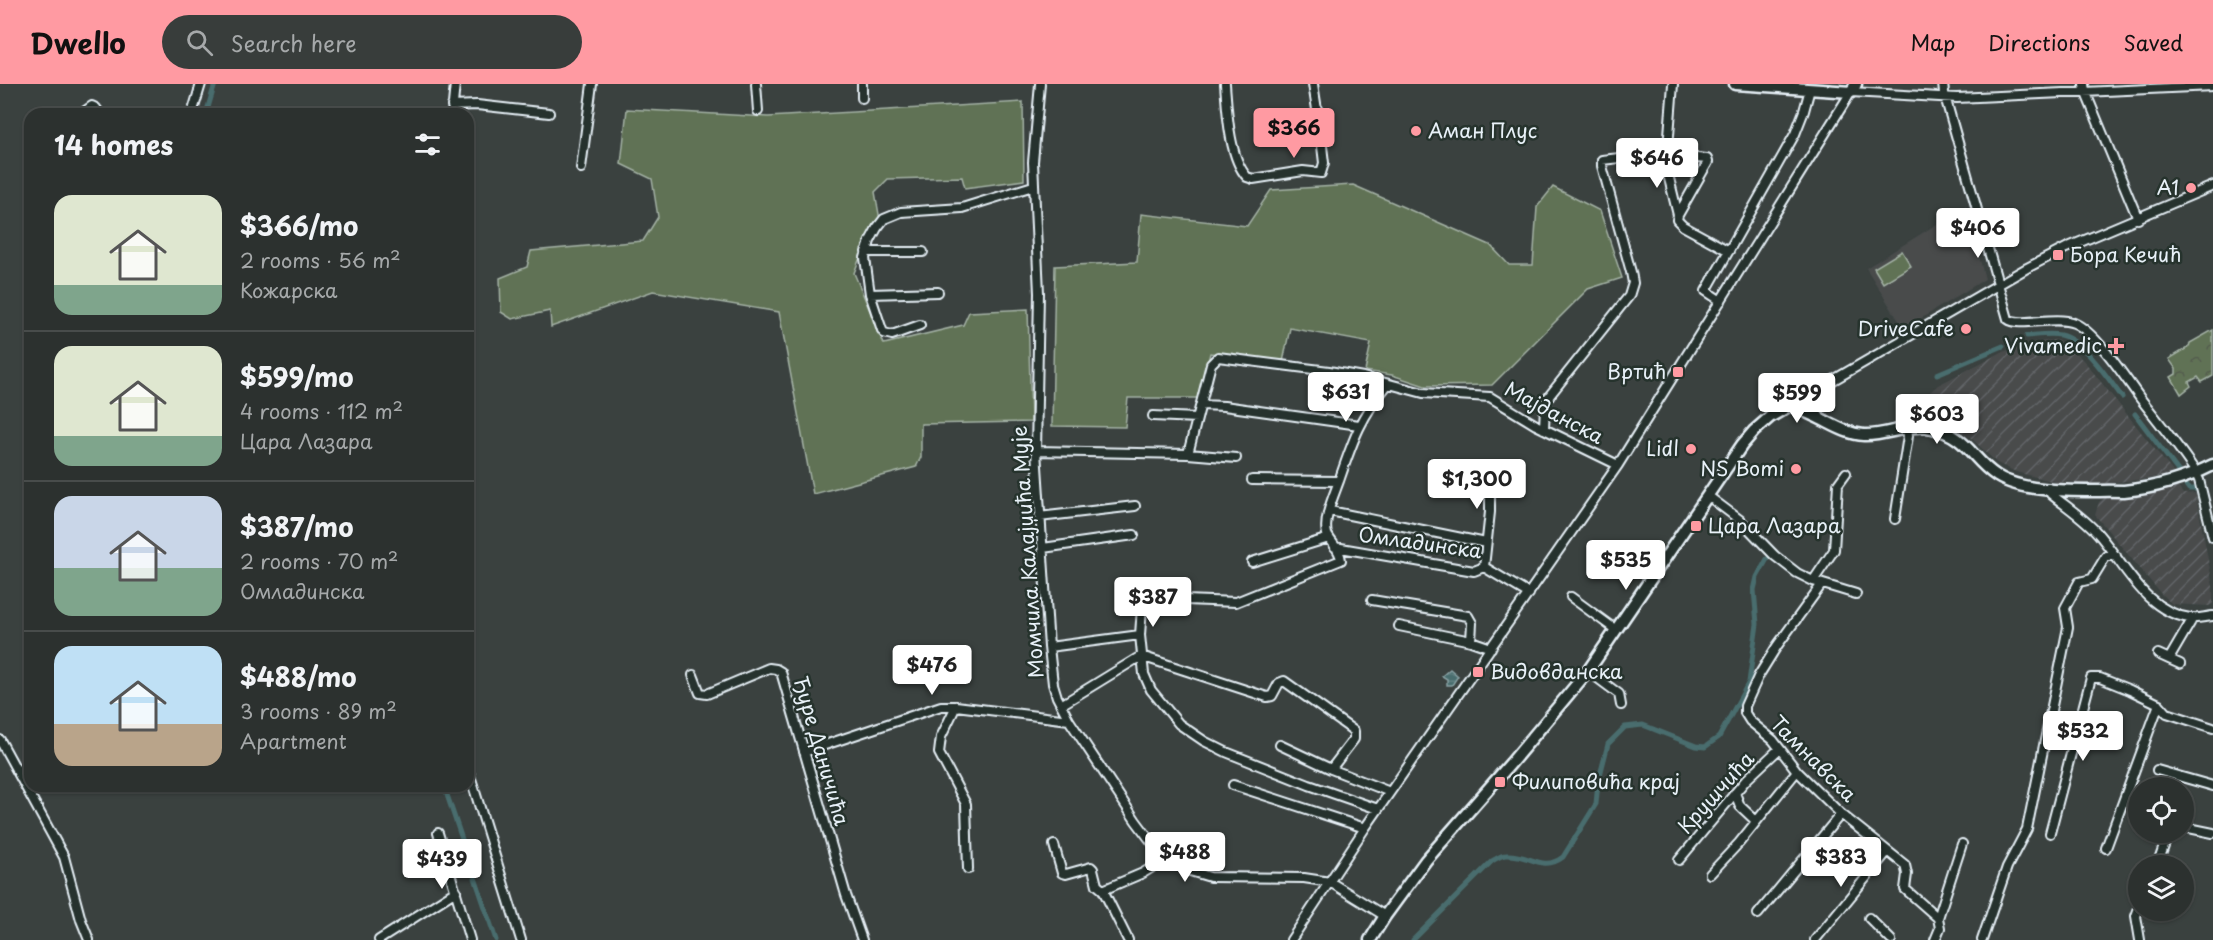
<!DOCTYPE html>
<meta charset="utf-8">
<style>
:root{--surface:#2c312f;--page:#383d3b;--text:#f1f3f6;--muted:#a6a9aa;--line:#484c4b;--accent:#ff9aa2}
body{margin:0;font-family:"Playpen Sans",sans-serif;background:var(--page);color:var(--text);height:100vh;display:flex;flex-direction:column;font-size:22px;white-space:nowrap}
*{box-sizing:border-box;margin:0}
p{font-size:20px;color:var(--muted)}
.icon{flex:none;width:33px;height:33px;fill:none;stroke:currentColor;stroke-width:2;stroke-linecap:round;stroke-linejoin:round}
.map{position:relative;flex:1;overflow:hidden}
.panel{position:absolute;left:24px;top:24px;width:450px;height:684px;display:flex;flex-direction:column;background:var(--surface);border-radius:18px;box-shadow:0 2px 4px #0004,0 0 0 2px var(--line)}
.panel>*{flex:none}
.controls{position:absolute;left:2128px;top:693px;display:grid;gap:12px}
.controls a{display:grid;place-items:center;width:66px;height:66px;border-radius:50%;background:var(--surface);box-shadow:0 2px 4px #0004,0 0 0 2px var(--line);font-size:30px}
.price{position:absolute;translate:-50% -51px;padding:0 14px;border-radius:6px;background:#fff;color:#222;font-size:20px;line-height:39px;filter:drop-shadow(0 2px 3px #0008)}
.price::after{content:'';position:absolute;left:50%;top:36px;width:18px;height:14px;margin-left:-9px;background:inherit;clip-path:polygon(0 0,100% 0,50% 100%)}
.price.on{background:var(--accent);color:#111}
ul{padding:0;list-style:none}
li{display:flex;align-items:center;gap:18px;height:150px;padding:0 30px}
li+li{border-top:2px solid var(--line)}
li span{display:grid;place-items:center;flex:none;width:168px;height:120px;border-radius:18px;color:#555}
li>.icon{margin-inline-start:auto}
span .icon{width:72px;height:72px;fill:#fffc;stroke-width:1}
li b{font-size:26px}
h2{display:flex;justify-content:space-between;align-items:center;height:72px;padding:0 30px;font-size:26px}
header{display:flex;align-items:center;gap:36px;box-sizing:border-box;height:84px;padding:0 30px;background:var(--accent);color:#111}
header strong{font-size:28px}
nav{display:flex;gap:33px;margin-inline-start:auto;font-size:21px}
.search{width:420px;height:54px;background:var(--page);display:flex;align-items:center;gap:15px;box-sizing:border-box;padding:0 21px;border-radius:33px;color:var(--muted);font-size:22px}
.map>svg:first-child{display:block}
.built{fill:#484b4c}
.industrial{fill:url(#industrial-furrows)}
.green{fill:#617254;stroke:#a4b2a6;stroke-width:1.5}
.forest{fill:url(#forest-crowns);stroke:#a4b2a6;stroke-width:1.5}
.water{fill:url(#water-rules);stroke:#89a2a5;stroke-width:1.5}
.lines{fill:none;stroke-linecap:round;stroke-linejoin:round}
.canal{stroke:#496d6e;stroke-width:5}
.minor-casing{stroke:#e8f1f8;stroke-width:12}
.major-casing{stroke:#e8f1f8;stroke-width:15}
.minor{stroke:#26332d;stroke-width:8}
.major{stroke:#26332d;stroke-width:10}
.poi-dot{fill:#ff9aa2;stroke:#26332d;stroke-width:2}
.labels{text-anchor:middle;stroke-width:5;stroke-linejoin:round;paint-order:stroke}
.poi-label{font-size:20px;fill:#e8f1f8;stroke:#26332d;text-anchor:end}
.street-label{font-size:20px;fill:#e8f1f8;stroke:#26332d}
</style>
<header>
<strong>Dwello</strong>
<div class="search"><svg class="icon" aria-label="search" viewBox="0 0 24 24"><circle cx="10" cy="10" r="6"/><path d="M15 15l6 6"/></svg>Search here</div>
<nav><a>Map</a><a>Directions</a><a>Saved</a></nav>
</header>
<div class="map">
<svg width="2213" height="856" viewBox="0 0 2213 856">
<defs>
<pattern id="industrial-furrows" width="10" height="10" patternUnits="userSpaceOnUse" patternTransform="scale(1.5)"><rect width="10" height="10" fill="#484b4c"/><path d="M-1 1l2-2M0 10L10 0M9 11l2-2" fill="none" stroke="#626567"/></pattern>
<pattern id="forest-crowns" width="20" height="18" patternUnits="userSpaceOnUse" patternTransform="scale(1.5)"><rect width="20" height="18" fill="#617254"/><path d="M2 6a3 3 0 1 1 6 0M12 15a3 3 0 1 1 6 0" fill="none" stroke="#525b4e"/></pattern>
<pattern id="water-rules" width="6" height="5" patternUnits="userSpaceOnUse" patternTransform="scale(1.5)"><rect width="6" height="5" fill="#496d6e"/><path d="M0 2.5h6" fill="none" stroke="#638283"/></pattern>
</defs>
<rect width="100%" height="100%" fill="#3a413f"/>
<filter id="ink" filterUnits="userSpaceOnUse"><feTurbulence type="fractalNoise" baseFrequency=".0167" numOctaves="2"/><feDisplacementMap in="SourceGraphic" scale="12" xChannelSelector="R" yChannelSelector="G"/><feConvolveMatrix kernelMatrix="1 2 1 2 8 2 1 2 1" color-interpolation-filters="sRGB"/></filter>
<g filter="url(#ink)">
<path class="built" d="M1966 122 1985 195 1904 245 1866 184Z"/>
<path class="industrial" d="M2056 256 2066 260 2085 278 2173 388 2170 391 2147 395 2098 400 2055 398 2016 388 1997 379 1971 354 1956 344 1925 335 1900 334 1938 301 2002 268 2036 258Z
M2178 403 2183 410 2195 409 2196 411 2213 502V520L2209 522 2172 520 2162 511 2095 431 2099 418 2104 414 2144 411Z"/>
<path class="green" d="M1023 18 1024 96 965 104 962 93 888 95 875 108 880 136 873 140 854 189 884 260 963 241 969 228 1028 225 1031 338 921 340V373L916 383 813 410 779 228 653 207 551 243 550 227 512 235 501 228 500 194 527 183 531 167 643 157 658 133 652 95 621 80 627 25 768 33Z
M1353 101 1490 161 1509 181H1533L1537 123 1553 103 1600 127 1622 194 1588 205 1492 301 1425 302 1392 291 1365 287 1371 259 1290 244 1283 278 1210 269 1199 314H1128L1125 343 1052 342 1055 182 1137 178 1141 130 1247 142 1271 106Z
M1902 167 1911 182 1883 199 1874 184Z"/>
<path class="forest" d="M2213 246V292L2202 298 2198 293 2189 298 2191 302 2181 310 2171 293 2176 290V285L2169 275 2189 263 2190 259Z"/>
<path class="water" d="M1450 585 1458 592 1452 601H1447V595L1442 592Z"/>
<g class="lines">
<path class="canal" d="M206 30 215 0
M2027 252C2038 251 2050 249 2060 251 2083 256 2108 294 2122 313
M1937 290 2003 262
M2135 330 2181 391
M2186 401 2189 405H2195
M444 702 496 856
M1413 856 1492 777C1496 775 1501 771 1506 771 1529 769 1542 789 1563 773L1596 720 1598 699 1608 660 1625 643 1643 641 1696 662 1705 663 1719 653 1749 598 1757 540 1754 506 1757 493 1767 475"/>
<g class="minor-casing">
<path id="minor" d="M756 0 758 27
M862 0V14
M1040 0 1033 78 1039 209 1036 367 1049 563 1053 600 1057 613 1069 636 1136 737 1154 761 1167 774 1190 787 1210 793 1304 794 1330 798 1385 832
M1225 0C1227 26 1229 74 1247 93L1253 95 1303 87 1321 89 1324 79 1320 45
M1673 0 1668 64 1665 78 1678 131 1677 136 1683 142 1729 167
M1943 0 1944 9 2008 235C2019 244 2055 231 2074 239 2096 248 2126 295 2140 314 2158 337 2177 360 2193 384L2199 396 2213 453
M2084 0 2085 7 2138 135
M452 22 477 21 549 29
M81 30 92 22 96 24 100 30
M192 30 201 0
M452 30 455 0
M1280 51 1320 45 1313 0
M581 84 592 0
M866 168H923
M870 210 938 208
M1721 217 1706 207 1795 50 1804 27 1810 5
M920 241 892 251 884 249 882 246 870 210 865 174 870 157 877 144 884 135 901 128 962 124 1033 102
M1804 313 2027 184 2066 164 2213 102
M1201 321 1224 322 1359 341
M1153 332 1197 334
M1544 345 1545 321 1550 311 1629 212 1633 199 1631 188 1602 82V76L1655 70 1707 75 1708 78 1678 131
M1036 367 1188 370 1211 280 1218 273 1329 287 1363 293 1423 309 1490 313 1536 341 1618 381
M1188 370 1236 374
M1447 383 1486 391 1490 394V428L1484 483
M1252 396 1339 397C1334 411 1323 435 1327 450 1331 459 1340 465 1341 476L1236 518 1185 516 1143 510 1140 551 1144 590 1151 606 1179 640 1204 657 1226 668 1309 701 1378 725
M1339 397C1353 356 1360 334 1388 300
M2048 404 2051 410C2068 424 2086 435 2100 452 2126 483 2146 528 2190 534 2197 535 2205 533 2213 532
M1708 412 1740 436 1775 472 1797 489 1813 497 1856 510
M1330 427 1486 459
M1039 433 1135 422
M1895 435 1908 352 1907 343
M1335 463 1474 487 1484 483
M1043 464 1134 451
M1252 478 1329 454
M1484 483 1529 510
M1813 497 1834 466 1838 400 1846 389
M1822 500 1777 562 1759 591 1745 622V629L1750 637 1773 656 1797 687 1841 730 1905 781 1907 790 1905 805 1938 834 1940 844 1935 856
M1571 513 1616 546
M1372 516 1468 532 1472 539 1471 557
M1399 542 1471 557 1491 564
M1049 563 1140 551
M2158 570 2180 580
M2169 575 2193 534
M1588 587 1619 610 1621 621
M693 591 700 609 707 610 769 584 776 585 781 588 846 811 862 856
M1061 621 1141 572 1267 613 1272 612 1279 599 1284 597 1354 647V655L1331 685
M956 622 941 653 939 669 966 720 968 785
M0 656 64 773 81 836 89 856
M1280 661 1331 685 1390 708
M804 668 941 622H956L1069 636
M468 685 521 856
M2157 686 2213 702
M18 687 30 679
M1233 701 1365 744
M1735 709 1740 722 1756 737
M2184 743 2213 749
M438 749 470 856
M2050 749 2091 594H2100L2130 606 2159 620 2167 629 2213 644
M1054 761 1062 789 1066 790 1091 783 1093 785 1097 801 1103 806
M2106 764 2159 620
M1679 776 1746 696 1779 665
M2157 782 2169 748
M1710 790 1739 759 1797 687
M1103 806 1143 789 1167 774
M1103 806 1128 856
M2139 824 2136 832 2140 856
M1758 830 1841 730
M1869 834 1891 856
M1938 834 1962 760
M379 856 456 807
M1291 856 1365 744 1618 381 1851 8 1957 14 2213 2
M1815 856 1887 768
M1982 856 2007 783 2027 745 2068 543 2065 524 2079 498 2092 495 2106 472H2116"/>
</g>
<g class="major-casing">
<path id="major" d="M1735 0 1851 8 1856 0
M1795 318C1802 328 1810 329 1821 335 1835 342 1848 350 1864 351 1887 352 1908 339 1932 344 1968 352 1971 375 1997 392 2027 411 2088 406 2124 407 2154 404 2185 395 2213 381
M1370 856 1385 832 1426 776 1511 679 1588 587 1742 361 1754 347 1770 333 1804 313 1820 334"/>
</g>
<use href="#minor" class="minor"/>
<use href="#major" class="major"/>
</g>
</g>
<g class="poi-dot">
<circle cx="1416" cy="47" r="6"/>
<circle cx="2191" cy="104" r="6"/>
<rect x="2052" y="165" width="12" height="12" rx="3"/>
<circle cx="1966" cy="245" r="6"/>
<path d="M2113 253h6v6h6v6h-6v6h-6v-6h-6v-6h6z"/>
<rect x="1672" y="282" width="12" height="12" rx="3"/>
<circle cx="1691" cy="365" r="6"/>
<circle cx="1796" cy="385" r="6"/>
<rect x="1690" y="436" width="12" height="12" rx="3"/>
<rect x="1472" y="582" width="12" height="12" rx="3"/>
<rect x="1494" y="692" width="12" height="12" rx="3"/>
</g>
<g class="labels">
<g class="poi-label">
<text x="1428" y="54" text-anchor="start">Аман Плус</text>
<text x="2179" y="111">A1</text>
<text x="2070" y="178" text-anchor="start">Бора Кечић</text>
<text x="1954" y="252">DriveCafe</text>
<text x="2102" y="269">Vivamedic</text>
<text x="1666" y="295">Вртић</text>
<text x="1679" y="372">Lidl</text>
<text x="1784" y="392">NS Bomi</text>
<text x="1708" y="449" text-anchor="start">Цара Лазара</text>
<text x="1490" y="595" text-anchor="start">Видовданска</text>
<text x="1512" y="705" text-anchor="start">Филиповића крај</text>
</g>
<g class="street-label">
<text transform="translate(1554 329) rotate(28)" y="7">Мајданска</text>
<text transform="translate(1420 459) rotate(8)" y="7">Омладинска</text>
<text transform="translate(1028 468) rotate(-94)" y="7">Момчила Калајџића Мује</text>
<text transform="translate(821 667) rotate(74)" y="7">Ђуре Даничића</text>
<text transform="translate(1813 675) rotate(45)" y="7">Тамнавска</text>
<text transform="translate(1716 709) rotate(-48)" y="7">Крушчића</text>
</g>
</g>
</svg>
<div class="controls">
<a><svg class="icon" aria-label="locate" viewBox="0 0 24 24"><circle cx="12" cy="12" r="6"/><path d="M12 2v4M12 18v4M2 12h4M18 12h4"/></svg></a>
<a><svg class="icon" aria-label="layers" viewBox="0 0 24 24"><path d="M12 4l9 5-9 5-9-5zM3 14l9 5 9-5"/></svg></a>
</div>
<b class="price on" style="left:1294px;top:75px">$366</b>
<b class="price" style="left:1657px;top:105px">$646</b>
<b class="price" style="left:1978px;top:175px">$406</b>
<b class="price" style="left:1346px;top:339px">$631</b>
<b class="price" style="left:1797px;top:340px">$599</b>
<b class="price" style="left:1937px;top:361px">$603</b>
<b class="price" style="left:1477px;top:426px">$1,300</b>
<b class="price" style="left:1626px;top:507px">$535</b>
<b class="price" style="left:1153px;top:544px">$387</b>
<b class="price" style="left:932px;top:612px">$476</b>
<b class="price" style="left:2083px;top:678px">$532</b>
<b class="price" style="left:1185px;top:799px">$488</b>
<b class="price" style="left:1841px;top:804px">$383</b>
<b class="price" style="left:442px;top:806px">$439</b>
<section class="panel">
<h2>14 homes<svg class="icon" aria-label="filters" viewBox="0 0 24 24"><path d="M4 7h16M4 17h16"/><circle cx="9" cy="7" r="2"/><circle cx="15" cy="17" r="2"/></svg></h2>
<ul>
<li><span style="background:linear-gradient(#dfe7d0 75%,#7fa58c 0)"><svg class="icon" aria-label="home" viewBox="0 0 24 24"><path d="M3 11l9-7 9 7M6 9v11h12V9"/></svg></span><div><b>$366/mo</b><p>2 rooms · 56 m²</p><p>Кожарска</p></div></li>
<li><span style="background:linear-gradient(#dfe7d0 75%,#7fa58c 0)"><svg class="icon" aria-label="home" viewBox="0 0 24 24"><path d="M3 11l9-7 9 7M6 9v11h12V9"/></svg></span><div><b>$599/mo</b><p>4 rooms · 112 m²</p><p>Цара Лазара</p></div></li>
<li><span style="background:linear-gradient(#c9d6e8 60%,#7fa58c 0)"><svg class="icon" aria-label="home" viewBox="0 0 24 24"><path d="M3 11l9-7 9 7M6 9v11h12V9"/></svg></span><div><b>$387/mo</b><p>2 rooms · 70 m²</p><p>Омладинска</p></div></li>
<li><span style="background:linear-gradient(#bfe0f5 65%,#b9a48a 0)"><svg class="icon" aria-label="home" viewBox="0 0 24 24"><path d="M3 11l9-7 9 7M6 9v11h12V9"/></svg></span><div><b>$488/mo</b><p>3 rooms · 89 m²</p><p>Apartment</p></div></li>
</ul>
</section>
</div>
